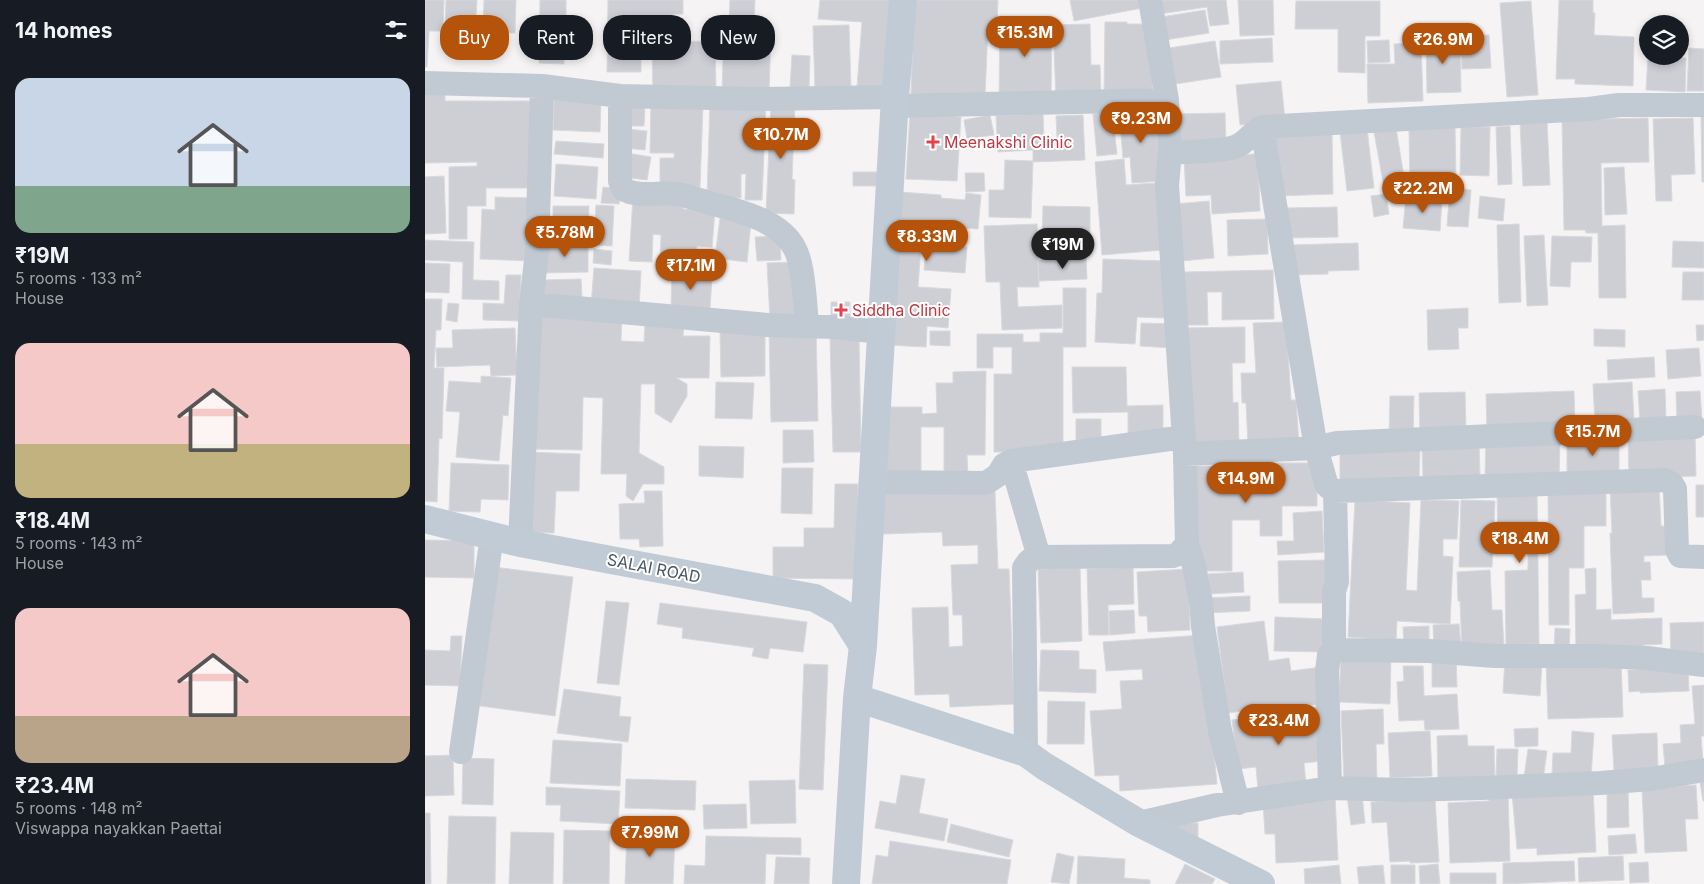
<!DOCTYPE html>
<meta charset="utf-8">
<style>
:root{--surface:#171b24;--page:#20242c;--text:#f1f3f6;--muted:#9ea1a6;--accent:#b45309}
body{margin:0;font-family:Inter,sans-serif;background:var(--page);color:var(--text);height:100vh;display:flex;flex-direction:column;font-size:19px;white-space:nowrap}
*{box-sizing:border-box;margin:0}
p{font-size:16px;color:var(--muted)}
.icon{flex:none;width:28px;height:28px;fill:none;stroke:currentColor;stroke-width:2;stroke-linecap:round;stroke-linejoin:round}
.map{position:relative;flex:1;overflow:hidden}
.drawer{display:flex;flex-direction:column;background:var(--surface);width:425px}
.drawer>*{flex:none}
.hud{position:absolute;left:15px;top:15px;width:475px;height:45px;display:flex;gap:10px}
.fabs{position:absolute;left:1214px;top:15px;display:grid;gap:10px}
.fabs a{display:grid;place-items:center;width:50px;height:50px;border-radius:50%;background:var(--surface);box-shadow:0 2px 8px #0003;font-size:25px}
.price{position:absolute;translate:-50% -42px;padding:0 11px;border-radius:18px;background:var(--accent);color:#fff;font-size:16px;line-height:32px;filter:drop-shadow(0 1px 2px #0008)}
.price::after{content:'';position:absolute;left:50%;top:30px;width:15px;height:11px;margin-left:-8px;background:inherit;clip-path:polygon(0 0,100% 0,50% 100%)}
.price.active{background:#222;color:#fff}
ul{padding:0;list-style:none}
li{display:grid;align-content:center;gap:10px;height:265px;padding:0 15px}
li span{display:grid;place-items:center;height:155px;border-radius:15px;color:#555}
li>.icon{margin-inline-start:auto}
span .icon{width:90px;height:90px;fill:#fffc;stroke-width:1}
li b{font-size:21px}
h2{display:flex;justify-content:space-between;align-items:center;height:60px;padding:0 15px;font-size:21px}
.tag{padding:0 18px;border-radius:20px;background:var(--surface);box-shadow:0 2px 8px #0003;font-size:18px;line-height:45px}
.tag.active{background:var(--accent);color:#fff}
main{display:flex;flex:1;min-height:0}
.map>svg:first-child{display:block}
.building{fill:#cdcfd5;stroke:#d7d9de}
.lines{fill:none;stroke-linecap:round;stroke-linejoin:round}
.street{stroke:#c1cad2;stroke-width:24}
.secondary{stroke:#c1cbd6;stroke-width:28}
.health-dot{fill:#e0444e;stroke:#fff;stroke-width:2}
.labels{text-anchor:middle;stroke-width:4;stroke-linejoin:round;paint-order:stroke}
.health-label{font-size:16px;fill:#be3a42;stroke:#fff;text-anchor:start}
.street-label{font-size:16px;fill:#4a5661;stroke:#fff}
</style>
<main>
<section class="drawer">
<h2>14 homes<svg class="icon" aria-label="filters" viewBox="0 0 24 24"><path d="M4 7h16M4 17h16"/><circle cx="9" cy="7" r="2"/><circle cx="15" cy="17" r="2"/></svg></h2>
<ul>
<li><span style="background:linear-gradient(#c9d6e8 70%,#7fa58c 0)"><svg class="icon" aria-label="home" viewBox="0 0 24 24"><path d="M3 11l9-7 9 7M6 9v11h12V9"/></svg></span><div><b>₹19M</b><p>5 rooms · 133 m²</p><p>House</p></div></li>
<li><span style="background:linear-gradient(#f6c9c9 65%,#c2b280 0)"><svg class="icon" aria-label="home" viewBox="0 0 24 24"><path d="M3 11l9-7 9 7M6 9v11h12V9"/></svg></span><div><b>₹18.4M</b><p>5 rooms · 143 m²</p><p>House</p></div></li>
<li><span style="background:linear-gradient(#f6c9c9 70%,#b9a48a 0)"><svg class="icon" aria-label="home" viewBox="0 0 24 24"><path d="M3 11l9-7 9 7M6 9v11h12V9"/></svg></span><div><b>₹23.4M</b><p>5 rooms · 148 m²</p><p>Viswappa nayakkan Paettai</p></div></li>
</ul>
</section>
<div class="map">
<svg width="1279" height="884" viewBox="0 0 1279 884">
<rect width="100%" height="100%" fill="#f5f3f3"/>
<path class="building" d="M0 0H19L18 31H4L2 67H0Z
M21 0H52L50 31 20 30Z
M59 0H91L90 33 58 32Z
M115 0H141V16H129V51H139V64L114 63Z
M183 0H258V14H248L247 33H216V72H182Z
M305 0H330L329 24H304Z
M395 0H467L459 90 432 87 437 22 393 19Z
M489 0H573L572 25H563L560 97 486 94Z
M645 0H715L717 8 649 21Z
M732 0H801L804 24 785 26 782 7 734 14Z
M813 0H848L849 35 815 36Z
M1134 0H1168V13H1170L1169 35 1209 37 1208 86 1150 84V79H1131Z
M871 1H955V36H940V73L913 72V29H870Z
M1106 1 1113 95 1082 97 1075 3Z
M780 10 784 33 740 40 736 17Z
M575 17 627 18 626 98H574Z
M680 22H702V24H728L727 99H679Z
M665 24 666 65H675L676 96 631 98 628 25Z
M424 25 426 89 390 90 388 26Z
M299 31 346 32 344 93 297 92Z
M1064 35 1066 68 1037 69 1036 36Z
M847 38 848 62 795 64V41Z
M1035 38 1036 92 1002 93 1001 39Z
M964 40 965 62 943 63 942 41Z
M290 41 291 91 228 92 227 42Z
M790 41 796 77 750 84 744 48Z
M996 43 998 101 943 103 942 64H970L969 44Z
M1264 48 1279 49V91H1262Z
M367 55 385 56 384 88 365 87Z
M1223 56 1261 58 1260 92 1221 90Z
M856 81 860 120 815 125 811 85Z
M20 89V101H105V188H61V206H42V239H24V167L52 166V162L0 163V90Z
M129 98 176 100 175 132 128 130Z
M285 102 341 104 337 200H320L321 174H316V198L282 197Z
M226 103 278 104 275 187 235 186V158H249V153H225Z
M346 103 370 104 367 179 370 180 369 214 341 213Z
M203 106H220L219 126H203Z
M729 108 736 181 707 183 705 157 698 158 694 111Z
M687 112 692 154 672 156 668 114Z
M800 113 801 142 754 143 753 114Z
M485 114 536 117 532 181 481 179Z
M618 114 619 139 632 138 631 116 658 115 660 160 608 162V150L573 152 571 116Z
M1276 114H1279V182H1277Z
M565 115 569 135 542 139 539 120Z
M1223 118 1224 162 1176 163 1177 226 1200 225 1201 298H1174L1173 233H1161L1160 230H1139L1137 120Z
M1268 118 1270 174 1246 175 1247 201H1231L1228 119Z
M1122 121 1125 185 1098 186 1095 122Z
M1085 126 1087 184 1073 185 1071 127Z
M1030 127 1031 182 985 183 984 129Z
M1036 127H1065L1064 176 1035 175Z
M971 128 980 183 959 187 949 132Z
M202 129 222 131 220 150 200 148Z
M942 129 949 188 922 191 915 132Z
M907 133 908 194 852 196 850 135Z
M131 141 179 144 178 158 129 154Z
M202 153 226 157 222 180 198 177Z
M833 154 835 211 787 214 786 195 761 196 759 157Z
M699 159 701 185 732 183 738 250 677 255 670 162Z
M580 160 608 161 606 218 564 217V190H579Z
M131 164 173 167 171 199 129 196Z
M1199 167 1202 214 1180 215 1179 168Z
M428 172H453V186H428Z
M540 173H559L560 191 541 192Z
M19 176 21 233 0 234V177Z
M178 187 196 189 194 204 176 203Z
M1025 188 1046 190 1043 227 1022 226Z
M475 192 516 195V198L540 200 541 193 556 195 553 229 538 228 536 247H542L540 273 499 270 502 234 497 233 493 287 526 289 523 328 502 326 501 347 463 345Z
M961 194 964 214 949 217 946 196Z
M981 196 1017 199 1015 231 978 228Z
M1055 196 1080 199 1078 221 1053 218Z
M70 197 107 198 106 261 55 259 57 209 70 210Z
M208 197 258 200V209L290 210 287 247 272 246 270 267 235 265 236 235 228 234 227 262 204 261Z
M784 201 789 258 756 261 750 204Z
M171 205 189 206 187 246 169 245Z
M128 206H164L163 236 128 235Z
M618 206 665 207V253L617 252Z
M912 207 913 237 863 238 861 208Z
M295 218 326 222 322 262 290 258Z
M842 219 843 254 803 256 802 220Z
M612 224 614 287H592L593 307 637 305V328L577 330 575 282H561L559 226Z
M1094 224 1096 302 1074 303 1072 225Z
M1119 235 1123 305 1102 306 1099 236Z
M355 236 356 260 332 261 330 237Z
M1127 236 1167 237 1166 262H1146L1145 287 1125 286Z
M0 240 49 242 48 280 74 281V300L37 299 38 262 0 260Z
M1248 241 1279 242V268L1247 267Z
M933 243 934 270 903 271V274L868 275 867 245Z
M117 244H163V272L117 273Z
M169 249 187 251 186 265 168 263Z
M661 258 662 279 614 281 613 260Z
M678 259 741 261 739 318 712 317 710 344 670 342 672 293H677Z
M370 262 373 318 345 319 342 263Z
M0 263 25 264 24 293 0 292Z
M169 268 216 271 214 309 166 306Z
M848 270 849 319 797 320V292H782L783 325H760L759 272Z
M1258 272H1279V300H1257Z
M247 274 287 276 285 309 246 307Z
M81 275H96L94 321 58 320V303L79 304Z
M156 279 157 298 118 300V280Z
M638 288H661V347H638V452H569V374H587V347H568V368H552V334H598V342H615V333H638Z
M0 299H17L16 330H11L9 368H19L17 439 14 438 12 502 0 501Z
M406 302H425V324H406Z
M23 303 34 304 32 322 21 320Z
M1043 308V328H1033L1034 349 1003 350 1002 310Z
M109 313 197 315 196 341 219 342 220 323H259L258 336H285L284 378H251L262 384V396L246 423 230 413V384H216L214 453 239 467V484H218L208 501 201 496 202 474H176L178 398 158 397 157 450 106 449Z
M861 322 866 400H871L874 444 823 445 821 403H817L816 373H831L828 323Z
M716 323 749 324 748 348 715 346Z
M1271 325H1279V340L1272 341Z
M820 327V363H807L808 403 813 402 814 444 764 445 761 328Z
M90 328 92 375 66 376 65 365 12 367 11 348H28L27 330Z
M391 328 393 421 346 422 344 329Z
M1169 329 1200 330V347L1169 346Z
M340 330V376L296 377 295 331Z
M505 331H525V346L505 345Z
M434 337 436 452H408L405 338Z
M1274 348 1276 376 1243 379 1241 350Z
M1229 357 1230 377 1183 380 1182 360Z
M647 367H701L702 406 738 405V437H703V412L648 413Z
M561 371 560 455H542L543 478H519V427H496V472H457V407H497V414L512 413 511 383H528V372Z
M56 376 86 378 83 416 78 415 74 461 31 457 35 412 21 411 24 381 56 383Z
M291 382 329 383 327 419 290 418Z
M1207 382 1209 421 1170 423 1168 384Z
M1240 389 1241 421 1215 422 1213 391Z
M1149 391 1150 430 1062 432 1061 394Z
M1275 391 1277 420 1252 422 1251 392Z
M1040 392 1041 432 995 434 994 393Z
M965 396H989L988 436 964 435Z
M651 419H676V440H651Z
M358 430H388L389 462 358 463Z
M1270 434 1271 476 1204 478 1203 436Z
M1061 438 1135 440 1134 478 1060 475Z
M1194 439V473L1142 474V440Z
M1054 442 1055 476 998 478 997 444Z
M274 446 319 447 318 478 274 476Z
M915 446 995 447 994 481 915 480Z
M101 452 155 454 154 491H131L129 533 98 532Z
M26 463 84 465 83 500 56 499 55 512 24 511Z
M844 463H892V506H857V536H835V520H807V571H771V466H844Z
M357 468H388L387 514 356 513Z
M410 484H433L432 579 348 578V547H379V528H409Z
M1234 485 1236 526H1241L1242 555 1219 556V562H1225L1226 580H1216L1217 598H1229V612L1188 614 1185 533H1187L1185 486Z
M1271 485H1279V517H1271Z
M1112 488 1114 644 1081 645 1080 571 1103 570V537H1089V549H1073L1072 489Z
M1123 490H1181V526H1159V568H1144V625H1124Z
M219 491H237L238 546 215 547 214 539H195L194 504 220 503Z
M456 492H570L573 569H584L589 704 525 707 524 694 490 695 487 608 523 607 524 647 538 646 537 615H528L526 565 553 564V545L518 546 517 532 458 534Z
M930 500 985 503 981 590 992 591 996 500 1034 501 1032 539H1018V556L1028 557 1025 624 972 621 971 640 923 637Z
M1036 500 1070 501 1067 567H1034Z
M897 511 899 552 853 555 852 541H869L868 513Z
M0 540 49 541V578L0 577Z
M901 560 902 603H854L853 561Z
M69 567 148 577 130 716 48 705Z
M655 567 657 641 616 643 613 569Z
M708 567 709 604 683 605 684 635H664L662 569Z
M1171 568V610L1186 609V620L1237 618V644L1218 645V651L1151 652 1150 595 1161 594 1160 569Z
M763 569 765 630 723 632 722 616H714L712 572Z
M1065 570 1067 610H1077L1079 648 1037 650 1035 601H1033L1032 572Z
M818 572 819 592 784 594 783 574Z
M825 596V611L781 613 780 598Z
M181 601 204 603 194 685 172 683Z
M235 603 382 622 378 652 345 648 343 659 327 656 329 648 257 638 258 628 232 624Z
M709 610 710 633 685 635 684 611Z
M850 617 901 619 900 652 849 651Z
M839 621 844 661 864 658 866 671 897 667 902 703 854 709V706L803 713 792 627Z
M1279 622V658L1246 659 1245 623Z
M1034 624 1036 647 1009 649 1008 625Z
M1004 626V645H979L978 627Z
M1130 628 1145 629 1144 651H1129Z
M778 635 792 784 695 791 694 775 670 776 665 711 697 709 695 681 718 680 717 669 681 671 678 642Z
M26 636H37L35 686 0 685V650L25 651Z
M616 650 654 651V669L671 670V693L614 691Z
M916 653 966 655 965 704 914 702Z
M1031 657 1032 687H1007V658Z
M1080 658 1117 661 1115 696 1078 693Z
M1196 659 1198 717 1123 719 1121 661Z
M379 664 403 665 398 790 374 789Z
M978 666H998L999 696 1032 694 1034 729 1000 730 999 720 974 721 972 682 979 681Z
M1263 668 1264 691 1215 693V691L1204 692 1203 670Z
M1279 685V736H1276L1278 763 1240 767 1238 744 1256 743 1255 725 1270 724 1267 686Z
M139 689 196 697 194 716 206 717 203 742 132 733Z
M623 701 660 702 659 744H622Z
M893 707 898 761 879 763 881 784 833 789 831 767 813 769 807 720 844 716V712Z
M958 709 959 744H951L952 779 919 781 916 711Z
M1113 728V746L1090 747 1089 729Z
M1005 731 1007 776 965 778 963 733Z
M1147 731 1169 733 1166 777 1127 775 1128 753H1146Z
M1232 733 1233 768 1189 771 1187 735Z
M1042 735 1043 746H1069L1070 782 1013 783 1012 736Z
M128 740 197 744 195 786 125 783Z
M1072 749H1093L1092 779 1071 778Z
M1103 749 1122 751 1118 780 1099 777Z
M28 755 29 795 0 796V756Z
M38 758 69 759 68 805 37 804Z
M1279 774V801H1278L1274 775Z
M476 775 500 779 494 813 523 819 519 841 450 828 455 801 471 804Z
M201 779 271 781 270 810 200 808Z
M370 780 371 823 326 824 324 781Z
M1271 785 1273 819H1260L1262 851 1220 853 1217 788Z
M121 787 195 791 193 824 135 821 136 805H121Z
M1203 787 1204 827 1182 828V788Z
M1168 788 1171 852 1112 855V848L1092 849 1087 793Z
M1083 793 1085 861 1025 863 1023 803 1064 801 1063 794Z
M937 794 940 823 926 825 922 796Z
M910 795 913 860 851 863 850 834H840L838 802Z
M1010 799 1014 862 985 863V861L965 862 962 822 947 823 946 802Z
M321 804 322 828 279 829 278 805Z
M0 813H5L6 884H0Z
M24 816 71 817 70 884H22Z
M750 823H773V840L751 841Z
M526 824 588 840 584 857 522 842Z
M139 830 185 831 184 884H138Z
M86 832 129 833 128 884H84Z
M202 832 250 834 248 884H200Z
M1210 834 1212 853 1184 855 1183 836Z
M281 836 376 838V855L341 854 340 884H259L260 865 280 866Z
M465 841 586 860 582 884H447L451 855 463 857Z
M632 853 649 857 644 884 626 882Z
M653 856 700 859 699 878 725 880V884H652Z
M1198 856 1199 880 1154 882 1153 858Z
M351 857 385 858 384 884H349Z
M1149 861 1150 881 1078 884V863Z
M1223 862 1224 882 1205 883 1204 863Z
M760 864 790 879 787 884H750Z
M1013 864 1015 884H995L994 866Z
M914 865 916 884H880L879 869Z
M958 865 960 884H934L932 867Z
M966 865H990V884H966Z
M1025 873H1071V884H1025Z"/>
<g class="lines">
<path class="street" d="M0 83 117 86 195 96 330 99 470 97
M195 96V181L198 189C212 198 235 192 251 194 261 195 271 199 281 202 310 210 355 219 370 249 379 266 380 305 382 325
M469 106 742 100
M837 127 891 448 902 486 910 491 1240 480 1247 484 1250 489 1252 550 1255 556 1279 557
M745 153C759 152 802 151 812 146 822 142 827 132 837 127L1164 109 1194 105H1279
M106 304 343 325 409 327 456 332
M760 454 891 448 912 443 1270 427
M586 461 614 557
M447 482 561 483 573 475 579 465 586 461 759 437
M95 543 106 304 112 252 117 86
M762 544 769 566 776 602 778 626 795 731 813 803
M909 650 1004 651 1070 656H1173L1222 658 1279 665
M36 752 67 536
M601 753 599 568C603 561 606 558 614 557L748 556 754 553 762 544 760 454 742 185 745 153 742 100 725 0
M905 788 902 671 904 655 909 650V591L912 582 910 491
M714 823 792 805 905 788 977 790 1056 788 1175 783 1226 779 1279 770"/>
<path class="secondary" d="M0 519 95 543 390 598 417 613 438 646
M432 698 601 753 619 766 714 823 836 884
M421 884 432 698 438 646 470 97 478 0"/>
</g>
<g class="health-dot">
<path d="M505.5 134.5h5v5h5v5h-5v5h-5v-5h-5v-5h5z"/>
<path d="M413.5 302.5h5v5h5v5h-5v5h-5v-5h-5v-5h5z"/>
</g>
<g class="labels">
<g class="health-label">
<text x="519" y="148">Meenakshi Clinic</text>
<text x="427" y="316">Siddha Clinic</text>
</g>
<g class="street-label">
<text transform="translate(229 568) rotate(11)" y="6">SALAI ROAD</text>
</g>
</g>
</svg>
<div class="fabs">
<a><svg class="icon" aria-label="layers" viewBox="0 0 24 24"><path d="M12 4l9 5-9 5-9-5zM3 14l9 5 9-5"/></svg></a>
</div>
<b class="price" style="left:600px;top:58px">₹15.3M</b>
<b class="price" style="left:1018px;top:65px">₹26.9M</b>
<b class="price" style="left:716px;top:144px">₹9.23M</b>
<b class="price" style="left:356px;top:160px">₹10.7M</b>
<b class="price" style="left:998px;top:214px">₹22.2M</b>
<b class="price" style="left:140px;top:258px">₹5.78M</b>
<b class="price" style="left:502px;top:262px">₹8.33M</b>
<b class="price active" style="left:638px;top:270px">₹19M</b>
<b class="price" style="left:266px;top:291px">₹17.1M</b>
<b class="price" style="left:1168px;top:457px">₹15.7M</b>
<b class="price" style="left:821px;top:504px">₹14.9M</b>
<b class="price" style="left:1095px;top:564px">₹18.4M</b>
<b class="price" style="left:854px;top:746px">₹23.4M</b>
<b class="price" style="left:225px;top:858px">₹7.99M</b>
<div class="hud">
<a class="tag active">Buy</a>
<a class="tag">Rent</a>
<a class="tag">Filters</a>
<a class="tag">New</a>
</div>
</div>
</main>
